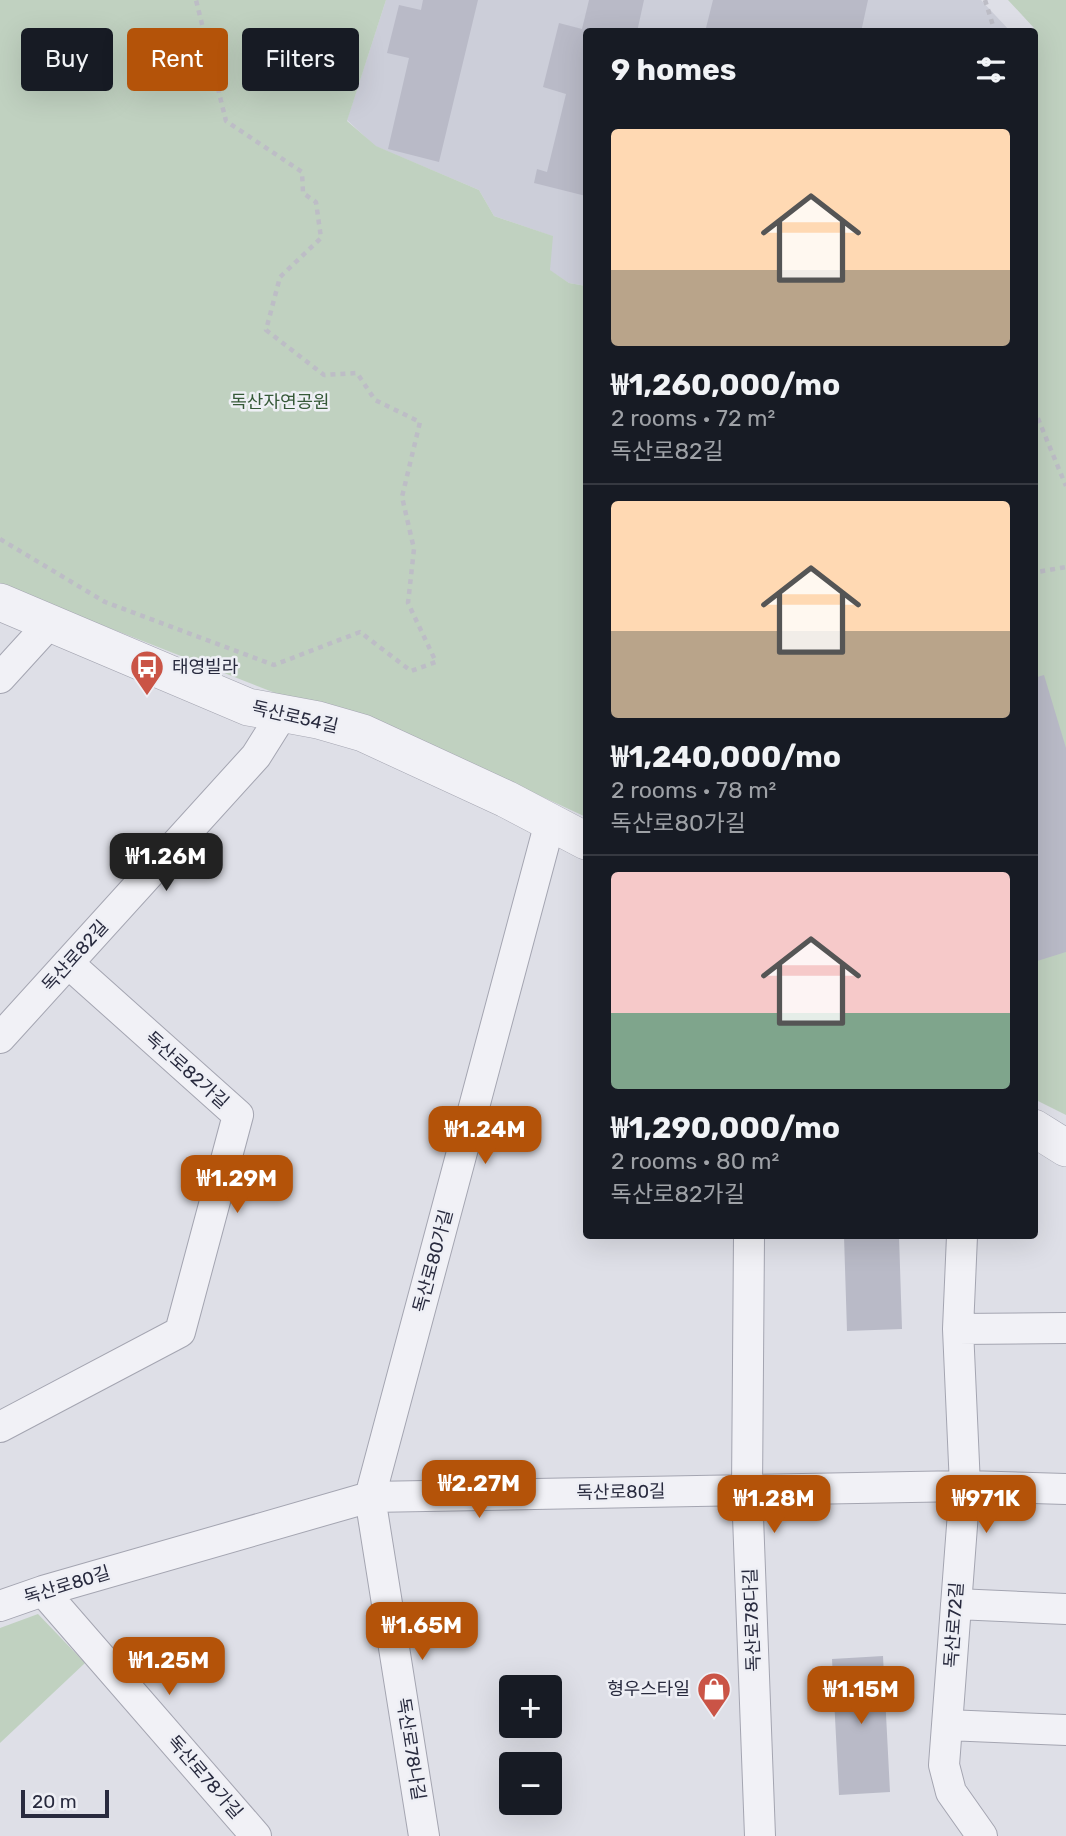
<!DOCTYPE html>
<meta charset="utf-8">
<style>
:root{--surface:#171b24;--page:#20242c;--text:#f1f3f6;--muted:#9ea1a6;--line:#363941;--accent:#b45309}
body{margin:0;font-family:Rubik,"Noto Sans KR",sans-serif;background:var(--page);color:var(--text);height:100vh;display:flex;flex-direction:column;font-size:26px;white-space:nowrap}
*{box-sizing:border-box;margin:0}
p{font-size:23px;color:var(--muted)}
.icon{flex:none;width:38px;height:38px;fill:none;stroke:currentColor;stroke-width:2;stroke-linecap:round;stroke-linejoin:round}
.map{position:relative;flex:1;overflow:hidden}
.panel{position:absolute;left:583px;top:28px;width:455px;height:1211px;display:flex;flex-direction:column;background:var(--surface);border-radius:7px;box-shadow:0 7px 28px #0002}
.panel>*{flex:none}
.guide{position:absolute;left:21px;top:28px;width:457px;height:63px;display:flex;gap:14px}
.controls{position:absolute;left:499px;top:1675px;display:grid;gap:14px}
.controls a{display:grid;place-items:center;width:63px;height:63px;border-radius:7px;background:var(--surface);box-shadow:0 7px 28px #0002;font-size:35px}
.scale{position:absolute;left:21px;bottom:18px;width:88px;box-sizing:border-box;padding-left:7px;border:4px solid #282a3e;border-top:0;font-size:19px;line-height:24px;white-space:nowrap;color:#282a3e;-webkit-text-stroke:5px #eeeff5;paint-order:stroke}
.price{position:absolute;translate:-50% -60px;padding:0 16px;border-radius:14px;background:var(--accent);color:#fff;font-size:23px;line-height:46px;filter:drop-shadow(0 2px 4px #0008)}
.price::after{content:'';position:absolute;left:50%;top:42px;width:21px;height:16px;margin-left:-10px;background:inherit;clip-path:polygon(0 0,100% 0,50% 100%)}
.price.selected{background:#222;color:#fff}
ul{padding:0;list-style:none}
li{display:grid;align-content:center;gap:14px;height:371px;padding:0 28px}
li+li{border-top:2px solid var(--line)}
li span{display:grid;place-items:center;height:217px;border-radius:7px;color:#555}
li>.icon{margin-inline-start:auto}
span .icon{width:126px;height:126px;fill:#fffc;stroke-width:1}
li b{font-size:30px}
h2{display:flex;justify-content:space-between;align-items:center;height:84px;padding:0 28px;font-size:30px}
.chip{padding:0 24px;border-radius:7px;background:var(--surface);box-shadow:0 7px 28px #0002;font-size:24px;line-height:63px}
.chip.selected{background:var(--accent);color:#fff}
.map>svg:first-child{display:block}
.built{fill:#ccced9}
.green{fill:#c0d1c0}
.building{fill:#b9bac7}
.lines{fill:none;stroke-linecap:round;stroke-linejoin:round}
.minor-casing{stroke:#a4a5b1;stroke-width:32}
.tertiary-casing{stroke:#a4a5b1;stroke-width:38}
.path{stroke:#bdbdc6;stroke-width:4.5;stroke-dasharray:5 5;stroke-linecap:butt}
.minor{stroke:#f1f1f6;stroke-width:30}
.tertiary{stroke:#f1f1f6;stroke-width:37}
.labels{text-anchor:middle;stroke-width:5;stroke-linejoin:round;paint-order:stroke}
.park-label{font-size:18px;fill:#365938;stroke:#eeeff5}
.poi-label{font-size:18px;fill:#282a3e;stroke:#eeeff5;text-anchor:start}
.street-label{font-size:18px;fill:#282a3e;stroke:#eeeff5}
</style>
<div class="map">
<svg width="1066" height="1836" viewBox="0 0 1066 1836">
<rect width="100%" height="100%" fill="#dedfe7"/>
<path class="built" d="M386 0H981L1010 31 586 32V286L569 283 549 270 552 236 494 216 479 190 375 146 347 120Z"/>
<path class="green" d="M0 0H386L347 121 376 146 479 190 494 216 553 236 550 270 569 283 586 286V817L382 723 288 698 0 585Z
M1008 0H1066V1115L1034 1099V28Z
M38 1614 85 1663 0 1743V1628Z"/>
<path class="building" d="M423 0H478L439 162 388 149 409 58 387 53 399 5 421 10Z
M589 0H644L637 32H586V196L534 183 537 169 547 172 566 94 543 87 559 23 582 29Z
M713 0H868L861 32H705Z
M1044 675 1066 748V952L1034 962V678Z
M844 1236H899L902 1329 847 1331Z
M883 1656 890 1792 839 1795 832 1659Z"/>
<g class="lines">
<g class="minor-casing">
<path id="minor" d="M0 678 51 622
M0 1038 256 756 283 713
M749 1236 747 1490 760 1836
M962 1236 958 1329 965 1486 944 1765 951 1792 982 1836
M958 1329 1066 1328
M0 1427 180 1332 238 1115 68 963
M43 1591 256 1836
M956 1604 1066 1609
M0 1606 43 1591 370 1497 965 1486 1066 1489
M947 1725 1066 1730
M424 1836 370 1497 550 822"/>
</g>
<g class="tertiary-casing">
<path id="tertiary" d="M0 602 248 707 318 720 363 733 506 799 586 841
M1034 1128 1066 1148"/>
</g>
<path class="path" d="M985 0 995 32
M1034 409 1066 486
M0 539 105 602 274 665 360 632 411 671 436 662 408 603 414 549 402 497 420 422 375 400 357 373 324 375 266 330 280 277 321 238 316 202 303 193 302 172 226 121 196 0
M1034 578 1037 572 1066 567"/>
<use href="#minor" class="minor"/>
<use href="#tertiary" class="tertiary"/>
</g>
<defs>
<g id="bus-pin" transform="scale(1.75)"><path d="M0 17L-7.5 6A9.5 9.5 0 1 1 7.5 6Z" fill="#ca5446" stroke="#eeeff5"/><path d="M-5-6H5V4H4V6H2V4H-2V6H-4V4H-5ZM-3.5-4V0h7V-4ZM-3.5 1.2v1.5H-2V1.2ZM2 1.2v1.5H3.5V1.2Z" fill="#fff"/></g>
<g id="shop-pin" transform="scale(1.75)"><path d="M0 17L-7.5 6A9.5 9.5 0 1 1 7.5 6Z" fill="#ca5446" stroke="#eeeff5"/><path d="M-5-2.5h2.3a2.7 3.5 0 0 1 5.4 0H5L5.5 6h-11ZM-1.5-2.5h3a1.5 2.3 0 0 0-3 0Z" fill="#fff"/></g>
</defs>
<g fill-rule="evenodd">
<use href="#bus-pin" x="147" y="667"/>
<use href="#shop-pin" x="714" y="1689"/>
</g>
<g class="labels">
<g class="park-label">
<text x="280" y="408">독산자연공원</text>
</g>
<g class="poi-label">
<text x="172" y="673">태영빌라</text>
<text x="690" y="1695" text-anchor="end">형우스타일</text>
</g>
<g class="street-label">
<text transform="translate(295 717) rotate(13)" y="6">독산로54길</text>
<text transform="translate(75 956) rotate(-48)" y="6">독산로82길</text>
<text transform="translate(187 1070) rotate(42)" y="6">독산로82가길</text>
<text transform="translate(433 1261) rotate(-75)" y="6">독산로80가길</text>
<text transform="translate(621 1492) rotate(-1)" y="6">독산로80길</text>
<text transform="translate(67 1585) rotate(-17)" y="6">독산로80길</text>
<text transform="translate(752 1620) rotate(-92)" y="6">독산로78다길</text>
<text transform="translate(954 1625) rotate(-86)" y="6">독산로72길</text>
<text transform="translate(411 1749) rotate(81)" y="6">독산로78나길</text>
<text transform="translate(205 1777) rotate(49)" y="6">독산로78가길</text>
</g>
</g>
</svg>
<div class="controls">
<a>+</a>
<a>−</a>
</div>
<div class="scale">20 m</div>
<b class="price selected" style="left:166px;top:893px">₩1.26M</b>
<b class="price" style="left:485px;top:1166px">₩1.24M</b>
<b class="price" style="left:237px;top:1215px">₩1.29M</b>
<b class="price" style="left:479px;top:1520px">₩2.27M</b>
<b class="price" style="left:774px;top:1535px">₩1.28M</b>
<b class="price" style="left:986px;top:1535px">₩971K</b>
<b class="price" style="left:422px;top:1662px">₩1.65M</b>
<b class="price" style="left:169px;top:1697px">₩1.25M</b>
<b class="price" style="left:861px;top:1726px">₩1.15M</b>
<div class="guide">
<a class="chip">Buy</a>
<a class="chip selected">Rent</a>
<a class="chip">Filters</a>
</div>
<section class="panel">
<h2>9 homes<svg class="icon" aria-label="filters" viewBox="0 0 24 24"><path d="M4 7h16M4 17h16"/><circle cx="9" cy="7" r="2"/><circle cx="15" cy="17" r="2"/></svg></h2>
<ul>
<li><span style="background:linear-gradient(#ffd9b3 65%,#b9a48a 0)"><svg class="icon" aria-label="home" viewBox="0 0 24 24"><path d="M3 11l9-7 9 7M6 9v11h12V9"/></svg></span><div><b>₩1,260,000/mo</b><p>2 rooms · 72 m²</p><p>독산로82길</p></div></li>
<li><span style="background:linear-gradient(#ffd9b3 60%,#b9a48a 0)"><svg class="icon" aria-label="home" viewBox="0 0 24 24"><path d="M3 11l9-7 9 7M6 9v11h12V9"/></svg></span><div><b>₩1,240,000/mo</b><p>2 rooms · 78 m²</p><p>독산로80가길</p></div></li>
<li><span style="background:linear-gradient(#f6c9c9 65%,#7fa58c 0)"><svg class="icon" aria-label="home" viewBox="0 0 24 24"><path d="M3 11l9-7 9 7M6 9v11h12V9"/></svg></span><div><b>₩1,290,000/mo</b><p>2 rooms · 80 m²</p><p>독산로82가길</p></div></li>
</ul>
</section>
</div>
